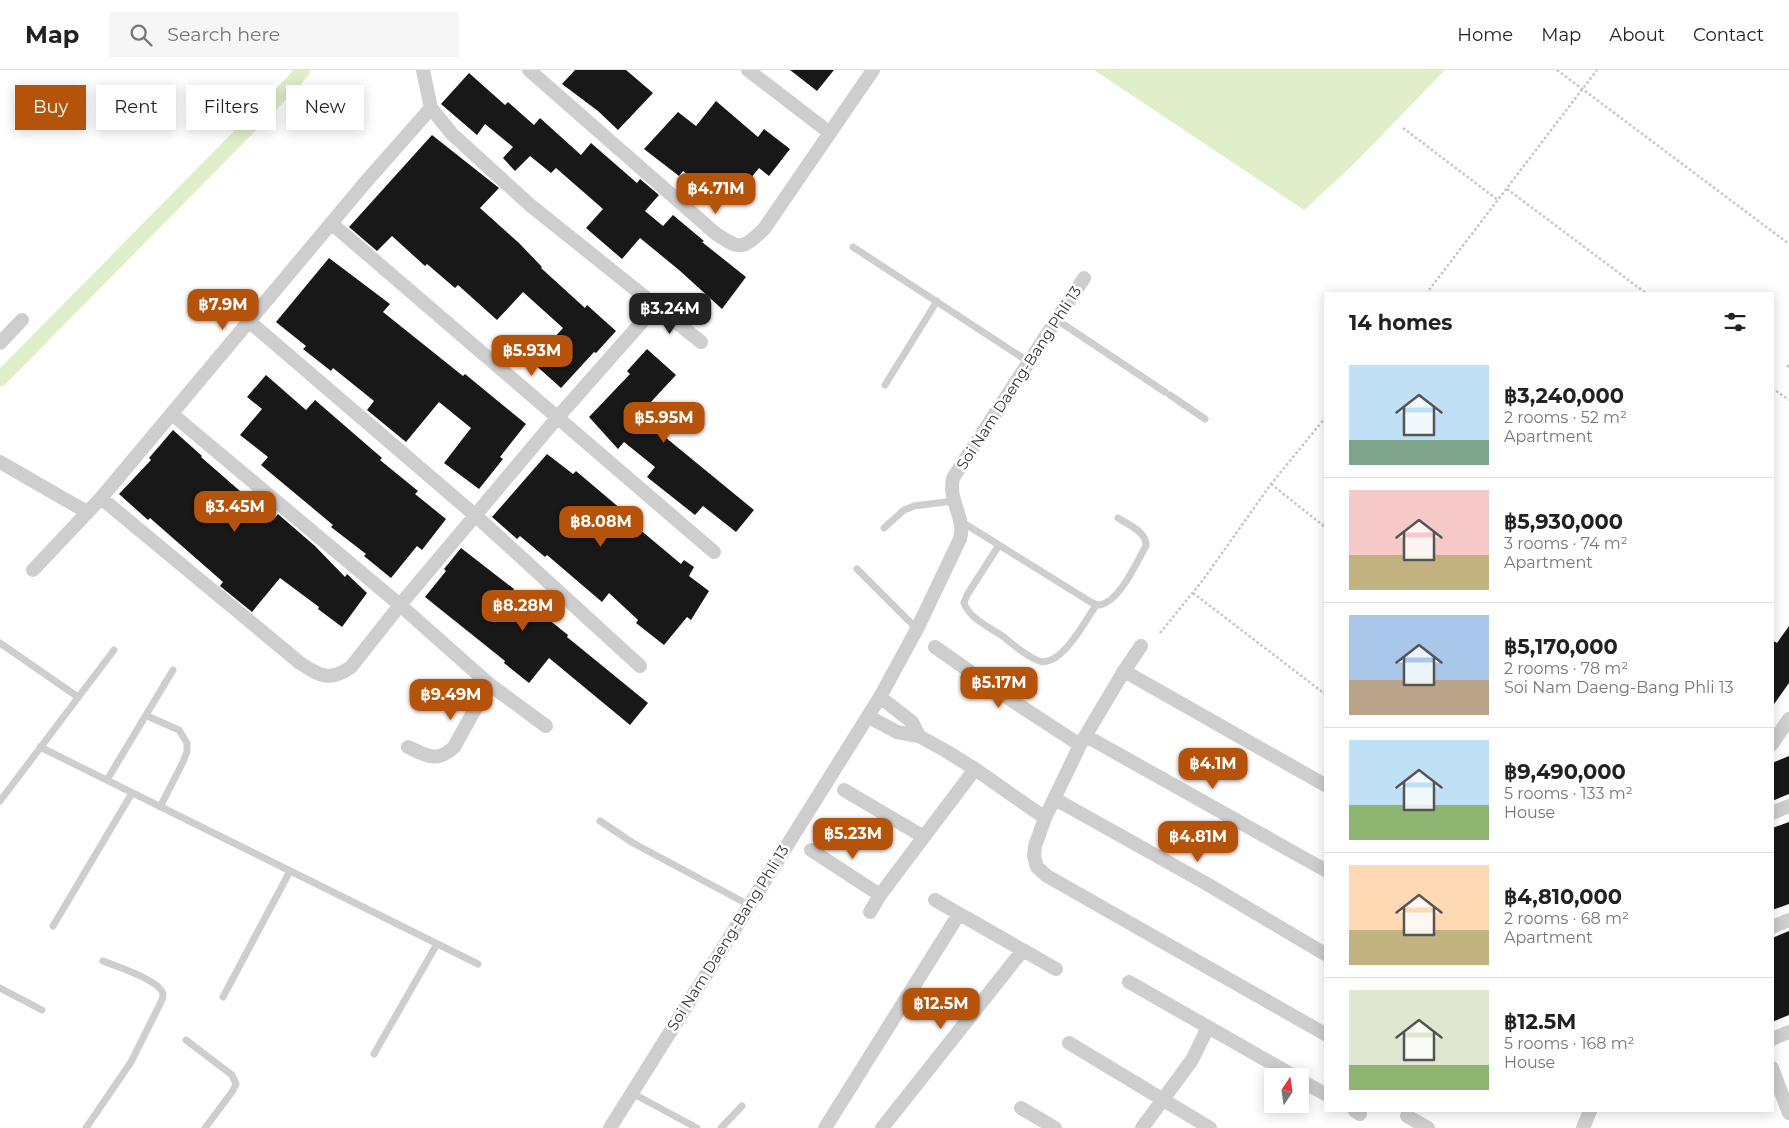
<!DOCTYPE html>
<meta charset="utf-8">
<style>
:root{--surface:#fff;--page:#f6f6f6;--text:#222;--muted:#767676;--line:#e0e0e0;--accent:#b45309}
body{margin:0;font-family:Montserrat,sans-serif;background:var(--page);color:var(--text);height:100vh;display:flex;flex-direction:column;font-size:19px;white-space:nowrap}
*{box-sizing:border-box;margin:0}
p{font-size:16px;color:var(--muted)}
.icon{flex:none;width:28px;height:28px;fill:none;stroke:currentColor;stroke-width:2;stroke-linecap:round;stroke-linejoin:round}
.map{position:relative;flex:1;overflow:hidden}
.details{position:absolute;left:1324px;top:222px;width:450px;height:820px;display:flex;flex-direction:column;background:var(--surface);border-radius:0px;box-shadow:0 2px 12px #0003}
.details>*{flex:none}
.hud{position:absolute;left:15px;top:15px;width:475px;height:45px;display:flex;gap:10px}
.needle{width:32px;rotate:13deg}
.controls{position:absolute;left:1264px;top:998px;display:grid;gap:10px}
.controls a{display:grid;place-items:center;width:45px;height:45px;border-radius:0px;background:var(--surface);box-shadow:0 2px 12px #0003;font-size:25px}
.price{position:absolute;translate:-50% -42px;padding:0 11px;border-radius:10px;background:var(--accent);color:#fff;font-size:16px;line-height:32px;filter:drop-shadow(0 1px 2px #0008)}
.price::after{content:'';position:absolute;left:50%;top:30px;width:15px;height:11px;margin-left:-8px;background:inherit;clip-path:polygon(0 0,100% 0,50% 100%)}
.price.active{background:#222;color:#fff}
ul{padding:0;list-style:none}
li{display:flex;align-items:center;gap:15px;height:125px;padding:0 25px}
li+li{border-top:1px solid var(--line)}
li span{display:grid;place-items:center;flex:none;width:140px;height:100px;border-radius:0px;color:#555}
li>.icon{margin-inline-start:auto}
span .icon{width:60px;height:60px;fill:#fffc;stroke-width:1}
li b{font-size:21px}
h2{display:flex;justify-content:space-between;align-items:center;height:60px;padding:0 25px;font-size:21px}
.chip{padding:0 18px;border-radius:0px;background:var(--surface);box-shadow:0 2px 12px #0003;font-size:18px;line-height:45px}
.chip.active{background:var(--accent);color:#fff}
header{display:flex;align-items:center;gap:30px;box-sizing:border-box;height:70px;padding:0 25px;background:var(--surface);border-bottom:1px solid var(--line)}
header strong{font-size:24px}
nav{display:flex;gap:28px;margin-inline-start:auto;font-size:18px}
.search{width:350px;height:45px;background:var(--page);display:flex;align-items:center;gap:12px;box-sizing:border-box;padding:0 18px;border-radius:0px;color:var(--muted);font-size:19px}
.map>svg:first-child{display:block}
.water{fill:#e0efca}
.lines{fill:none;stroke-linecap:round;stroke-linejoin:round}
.canal{stroke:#e0efca;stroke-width:15}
.building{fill:#181818}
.path{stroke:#c5c5c5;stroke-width:2.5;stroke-dasharray:2.5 2.5;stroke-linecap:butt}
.service{stroke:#cecece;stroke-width:7}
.minor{stroke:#cecece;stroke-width:14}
.labels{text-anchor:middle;stroke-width:5;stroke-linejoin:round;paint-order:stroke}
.street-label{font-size:15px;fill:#313131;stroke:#fff}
</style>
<header>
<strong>Map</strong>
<div class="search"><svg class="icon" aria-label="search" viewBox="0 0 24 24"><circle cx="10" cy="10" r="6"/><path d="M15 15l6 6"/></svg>Search here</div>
<nav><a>Home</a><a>Map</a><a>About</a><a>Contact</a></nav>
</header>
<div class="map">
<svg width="1789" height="1058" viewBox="0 0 1789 1058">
<rect width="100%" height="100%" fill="#fff"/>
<path class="water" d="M1094 0H1445L1353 95 1304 140Z"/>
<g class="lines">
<path class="canal" d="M0 309 292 13 303 0"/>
</g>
<path class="building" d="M575 0H626L653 23 618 60 598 41 562 14Z
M790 0H834L817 21Z
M469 3 505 35 508 32 534 55 540 48 581 85 591 73 637 113 640 109 659 125 645 141 663 156 673 145 704 171 702 172 746 207 722 239 679 200 640 168 622 189 586 158 603 139 556 98 551 103 530 86 515 101 503 88 513 77 485 54 477 65 441 34Z
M716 31 758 67 764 59 790 79 769 106 759 98 730 134 714 123 712 125 683 101 679 106 644 79 678 42 696 56Z
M432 65 499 118 480 138 519 173 542 197 541 198 585 238 587 235 616 261 596 283 594 282 561 318 532 292 563 258 523 222 497 250 458 215 455 218 427 194 425 196 392 166 377 181 349 157Z
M329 188 390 234 383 242 463 306 465 304 526 354 500 387 503 389 479 419 444 393 471 358 439 332 406 372 367 340 374 331 333 298 331 301 303 279 306 276 276 252Z
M647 279 676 305 650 333 654 336 643 349 754 440 736 462 703 436 695 445 647 407 655 397 624 372 618 379 589 347 630 304 627 301Z
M266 305 306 340 315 330 382 388 380 390 418 421 415 424 446 449 422 480 417 476 391 508 364 486 366 484 331 457 333 455 261 395 268 387 240 365 262 339 247 327Z
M173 360 202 386 201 387 273 450 278 444 315 476 345 507 347 504 367 523 342 557 318 539 319 537 280 508 252 542 220 516 223 512 150 448 148 450 119 424 151 390 149 388Z
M547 384 573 404 576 401 628 445 626 448 681 494 684 490 694 497 689 506 709 521 691 550 687 547 664 575 636 553 638 550 609 523 602 532 547 485 545 487 520 466 517 469 492 447Z
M461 478 514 519 513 521 568 565 567 567 648 633 630 655 549 588 529 613 504 593 505 591 425 527 446 501 444 499Z
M1789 556V613L1772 637V570L1777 573Z
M1789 686V724L1772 731V693Z
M1789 752V834L1772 840V758Z
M1789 861V945L1772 952V868Z"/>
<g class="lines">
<path class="path" d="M1557 0 1789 174
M1403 58 1498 130
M1507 119 1647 224
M1426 224 1597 0
M1787 297 1789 295
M1772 318 1789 330
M1271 414 1325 457
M1193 523 1325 624
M1160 563 1203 510 1271 414 1325 348"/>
<path class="service" d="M853 177 1029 292
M1057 250 1165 322
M885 315 937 231
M1170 325 1205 349
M962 452 1089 531C1092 533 1095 535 1100 535 1120 531 1136 493 1146 476 1147 462 1129 455 1118 448
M884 458 904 440 914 436 953 431
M999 475 967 525 964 533C969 548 989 557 1001 565 1013 574 1025 586 1039 591 1061 598 1086 550 1096 535
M857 499 917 559
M0 573 78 627
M147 646 179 660 187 673V682L182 694 160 737
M40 677 478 894
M107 710 173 600
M0 731 114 580
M600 751 633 773 749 835
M53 856 132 723
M0 918 42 940
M223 927 290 801
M186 970 232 1005 236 1014 232 1022 205 1058
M374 984 437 874
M632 1023 697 1058
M86 1058 131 992 161 932C162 930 163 927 163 925 163 911 115 896 103 891
M721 1058 742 1036"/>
<path class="minor" d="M423 0 431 38 452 64 530 135 701 272
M529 0 715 163C740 180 742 180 764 159L873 0
M748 0 830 63
M331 153 714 482
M250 252 476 446 640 596
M0 273 22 250
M172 344 400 535 489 614 546 656
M0 392 87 442
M101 428 300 593C320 606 330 612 351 597L400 535 557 348 656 236
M33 500 101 428 364 114 431 38
M1141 576 1124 601 1080 675 1045 748 1035 776 1034 786 1037 797 1047 806 1325 964
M935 577 999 622 1080 675
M1124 601 1325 715
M880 627 912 652 919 666
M869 647 897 662 919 666 946 681 975 699 1045 748
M1086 666 1325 800
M1772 674 1789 649
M408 677C427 686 437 693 454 677L489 614
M844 720 924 767
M1055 729 1207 814 1325 884
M1772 743 1789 736
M811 780 880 825
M935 830 1056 899
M870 842 880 825 975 699
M1772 857 1789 850
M1129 912 1294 1006
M1772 969 1789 962
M1069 973 1210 1058
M1772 998 1789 1043
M1300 1010 1325 1024
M1021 1038 1055 1058
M1355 1041 1360 1044
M1407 1046 1428 1058
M610 1058 880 627 917 559 960 469C961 465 962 460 961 456 959 438 949 428 953 408L1084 208
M825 1058 959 844
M882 1058 1023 880
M1142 1058 1192 990 1208 957
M1583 1058 1590 1041"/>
</g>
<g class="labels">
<g class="street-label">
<text transform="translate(1019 308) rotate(-57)" y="5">Soi Nam Daeng-Bang Phli 13</text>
<text transform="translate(728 868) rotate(-58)" y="5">Soi Nam Daeng-Bang Phli 13</text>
</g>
</g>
</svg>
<div class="controls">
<a><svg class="needle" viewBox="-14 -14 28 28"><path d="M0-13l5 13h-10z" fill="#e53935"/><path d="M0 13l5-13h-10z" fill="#767676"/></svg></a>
</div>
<b class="price" style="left:716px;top:145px">฿4.71M</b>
<b class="price" style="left:223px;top:261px">฿7.9M</b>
<b class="price active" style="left:670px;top:265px">฿3.24M</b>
<b class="price" style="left:532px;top:307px">฿5.93M</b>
<b class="price" style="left:664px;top:374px">฿5.95M</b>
<b class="price" style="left:235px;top:463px">฿3.45M</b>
<b class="price" style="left:601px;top:478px">฿8.08M</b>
<b class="price" style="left:523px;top:562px">฿8.28M</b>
<b class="price" style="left:999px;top:639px">฿5.17M</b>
<b class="price" style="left:451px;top:651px">฿9.49M</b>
<b class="price" style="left:1213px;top:720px">฿4.1M</b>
<b class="price" style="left:853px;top:790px">฿5.23M</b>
<b class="price" style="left:1198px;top:793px">฿4.81M</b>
<b class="price" style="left:941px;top:960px">฿12.5M</b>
<div class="hud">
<a class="chip active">Buy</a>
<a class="chip">Rent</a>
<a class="chip">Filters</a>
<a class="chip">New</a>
</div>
<section class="details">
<h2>14 homes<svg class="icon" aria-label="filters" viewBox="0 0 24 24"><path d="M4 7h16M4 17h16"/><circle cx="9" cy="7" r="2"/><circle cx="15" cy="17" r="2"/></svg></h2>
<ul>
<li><span style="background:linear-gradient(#bfe0f5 75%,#7fa58c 0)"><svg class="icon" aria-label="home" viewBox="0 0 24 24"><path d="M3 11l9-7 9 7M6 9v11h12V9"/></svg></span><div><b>฿3,240,000</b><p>2 rooms · 52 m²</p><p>Apartment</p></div></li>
<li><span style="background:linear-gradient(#f6c9c9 65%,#c2b280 0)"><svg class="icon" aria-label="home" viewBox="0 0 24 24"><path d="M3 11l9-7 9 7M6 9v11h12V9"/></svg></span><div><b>฿5,930,000</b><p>3 rooms · 74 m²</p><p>Apartment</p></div></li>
<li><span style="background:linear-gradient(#a9c7e8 65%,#b9a48a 0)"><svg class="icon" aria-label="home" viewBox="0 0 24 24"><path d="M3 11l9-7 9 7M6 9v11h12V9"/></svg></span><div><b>฿5,170,000</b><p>2 rooms · 78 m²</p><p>Soi Nam Daeng-Bang Phli 13</p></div></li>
<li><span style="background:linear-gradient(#bfe0f5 65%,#8fb573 0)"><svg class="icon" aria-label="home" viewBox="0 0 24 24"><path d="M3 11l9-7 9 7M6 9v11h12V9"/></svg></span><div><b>฿9,490,000</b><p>5 rooms · 133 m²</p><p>House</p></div></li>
<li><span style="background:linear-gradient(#ffd9b3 65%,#c2b280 0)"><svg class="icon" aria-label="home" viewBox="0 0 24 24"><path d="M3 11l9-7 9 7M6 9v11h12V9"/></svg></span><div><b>฿4,810,000</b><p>2 rooms · 68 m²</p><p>Apartment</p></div></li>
<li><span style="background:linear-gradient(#dfe7d0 75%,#8fb573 0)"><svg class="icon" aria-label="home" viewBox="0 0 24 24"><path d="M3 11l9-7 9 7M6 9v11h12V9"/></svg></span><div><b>฿12.5M</b><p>5 rooms · 168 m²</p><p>House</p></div></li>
</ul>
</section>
</div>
